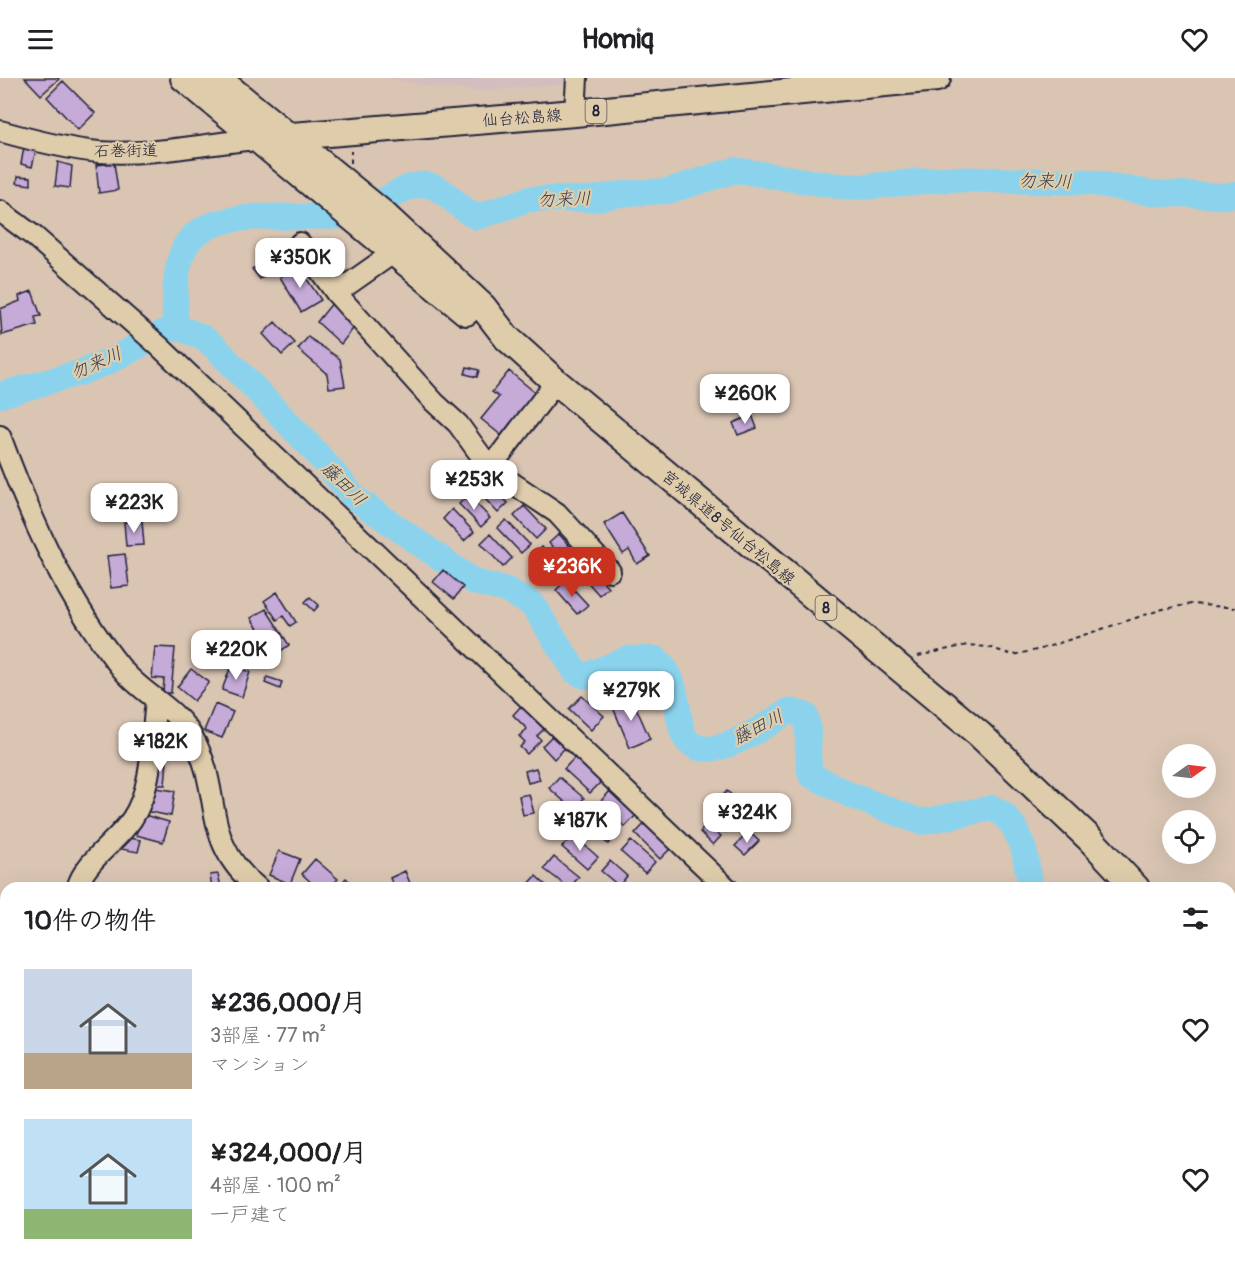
<!DOCTYPE html>
<html lang="ja">
<meta charset="utf-8">
<style>
:root{--surface:#fff;--page:#f2f2f2;--text:#202124;--muted:#757577;--accent:#c8321e}
body{margin:0;font-family:Pangolin,"Klee One",sans-serif;background:var(--page);color:var(--text);height:100vh;display:flex;flex-direction:column;font-size:22px;white-space:nowrap}
*{box-sizing:border-box;margin:0}
p{font-size:20px;color:var(--muted)}
.icon{flex:none;width:33px;height:33px;fill:none;stroke:currentColor;stroke-width:2;stroke-linecap:round;stroke-linejoin:round}
.map{position:relative;flex:1;overflow:hidden}
.drawer{position:absolute;left:0px;top:804px;width:1236px;height:384px;display:flex;flex-direction:column;background:var(--surface);border-radius:18px 18px 0 0;box-shadow:0 6px 24px #0002}
.drawer>*{flex:none}
.needle{width:39px;rotate:76deg}
.controls{position:absolute;left:1162px;top:666px;display:grid;gap:12px}
.controls a{display:grid;place-items:center;width:54px;height:54px;border-radius:50%;background:var(--surface);box-shadow:0 6px 24px #0002;font-size:30px}
.price{position:absolute;translate:-50% -51px;padding:0 14px;border-radius:12px;background:#fff;color:#222;font-size:20px;line-height:39px;filter:drop-shadow(0 2px 3px #0008)}
.price::after{content:'';position:absolute;left:50%;top:36px;width:18px;height:14px;margin-left:-9px;background:inherit;clip-path:polygon(0 0,100% 0,50% 100%)}
.price.current{background:var(--accent);color:#fff}
ul{padding:0;list-style:none}
li{display:flex;align-items:center;gap:18px;height:150px;padding:0 24px}
li span{display:grid;place-items:center;flex:none;width:168px;height:120px;border-radius:0px;color:#555}
li>.icon{margin-inline-start:auto}
span .icon{width:72px;height:72px;fill:#fffc;stroke-width:1}
li b{font-size:26px}
h2{display:flex;justify-content:space-between;align-items:center;height:72px;padding:0 24px;font-size:26px}
header{display:flex;justify-content:space-between;align-items:center;height:78px;padding:0 24px;background:var(--surface);font-size:27px;font-weight:700}
.map>svg:first-child{display:block}
.built{fill:#d4bdbe}
.green{fill:#cdda8e;stroke:#787e64;stroke-width:1.5}
.lines{fill:none;stroke-linecap:round;stroke-linejoin:round}
.river{stroke:#8bd3ed;stroke-width:26}
.building{fill:#c6aad8;stroke:#22223b;stroke-width:1.5}
.minor-casing{stroke:#22223b;stroke-width:24}
.major-casing{stroke:#22223b;stroke-width:30}
.path{stroke:#22223b;stroke-width:2;stroke-dasharray:4.5 4.5;stroke-linecap:butt}
.minor{stroke:#dfccaa;stroke-width:20}
.major{stroke:#dfccaa;stroke-width:26}
.labels{text-anchor:middle;stroke-width:4.5;stroke-linejoin:round;paint-order:stroke}
.shield{fill:#dfccaa;stroke:#5b555c;stroke-width:1.5}
.shield-label{font-size:15px;font-weight:bold;fill:#22223b}
.street-label{font-size:16px;fill:#22223b;stroke:#dfccaa}
.water-label{font-size:18px;font-style:italic;fill:#323d56;stroke:#dfccaa}
</style>
<header><svg class="icon" aria-label="menu" viewBox="0 0 24 24"><path d="M4 6h16M4 12h16M4 18h16"/></svg>Homiq<svg class="icon" aria-label="heart" viewBox="0 0 24 24"><path d="M12 20l-8-8c-3-5 5-10 8-4 3-6 11-1 8 4z"/></svg></header>
<div class="map">
<svg width="1235" height="1188" viewBox="0 0 1235 1188">
<rect width="100%" height="100%" fill="#dac5b3"/>
<filter id="ink" filterUnits="userSpaceOnUse"><feTurbulence type="fractalNoise" baseFrequency=".0167" numOctaves="2"/><feDisplacementMap in="SourceGraphic" scale="12" xChannelSelector="R" yChannelSelector="G"/><feConvolveMatrix kernelMatrix="1 2 1 2 8 2 1 2 1" color-interpolation-filters="sRGB"/></filter>
<g filter="url(#ink)">
<path class="built" d="M388 0H564V6L482 13 427 8Z"/>
<path class="green" d="M6 1172V1182H109L106 1188H1Z
M795 1182H905L909 1188H785Z"/>
<g class="lines">
<path class="river" d="M175 248 202 259 214 268 312 370 355 420 474 504 507 512 533 527 575 593 585 598 627 581H656C671 594 673 606 677 625 679 635 680 653 686 661 709 690 766 646 789 633L805 637C812 656 805 677 811 697L850 717 921 744 992 730 1003 736 1014 749 1024 772 1031 810
M175 248C175 224 174 193 184 171 206 122 311 146 356 136 379 131 406 100 432 108 448 113 459 132 477 139L529 121H592L627 115 668 113 735 92 838 108 863 109 944 101 1087 104 1151 115 1225 118 1235 116
M0 317 79 295 108 284 172 250
M1164 1182 1165 1188"/>
</g>
<path class="building" d="M25 0H58L59 1 41 17Z
M63 3 95 35 78 52 47 19Z
M24 69 36 72 32 89 21 86Z
M58 84 72 88 70 110 55 108Z
M114 85 118 112 99 115 96 87Z
M18 98 31 99V107L17 105Z
M270 180 278 190 260 201 252 191Z
M298 188 321 222 301 234 280 199Z
M32 213 41 238 35 239 37 247 2 257 0 231 20 223 19 218Z
M333 224 356 247 341 266 317 244Z
M275 244 295 265 282 277 263 256Z
M308 259 340 281 345 308 329 310 327 296 298 271Z
M467 289 479 292 477 299 465 296Z
M509 293 537 316 502 358 481 341 499 319 492 314Z
M752 337 757 350 738 357 733 345Z
M484 401 508 425 498 435 475 410Z
M468 417 490 440 481 449 459 426Z
M524 428 546 451 536 461 514 438Z
M452 431 474 454 464 463 443 441Z
M622 435 650 478 637 486 629 472 623 476 604 446Z
M506 442 530 467 521 475 497 450Z
M142 443 144 467 126 468 124 444Z
M490 456 512 480 503 489 481 465Z
M559 456 580 480 570 489 549 465Z
M542 469 564 494 553 503 532 479Z
M125 476 129 508 111 510 107 478Z
M586 484 608 509 599 517 577 492Z
M443 492 463 509 454 521 433 504Z
M566 503 588 527 577 536 556 512Z
M277 514 296 544 290 548 283 538 277 542 264 523Z
M310 519 319 527 314 533 305 524Z
M266 531 289 567 275 577 251 540Z
M155 569 175 570 171 615H163L164 601 152 600Z
M231 588 250 594 242 619 222 612Z
M191 591 209 604 194 623 177 609Z
M267 599 282 604 280 611 265 605Z
M582 618 604 638 591 652 569 631Z
M631 618 650 661 630 670 612 627Z
M215 626 233 634 222 660 204 653Z
M521 628 544 651 537 658 541 662 527 676 520 669 525 664 519 658 527 651 513 637Z
M164 652 179 653 177 674 162 673Z
M553 657 565 670 554 681 542 668Z
M575 679 602 703 590 715 564 691Z
M155 682 167 683 165 707H154Z
M536 690 540 702 528 705 525 693Z
M559 699 584 720 574 732 549 710Z
M155 710 175 713 171 738 145 733 146 724 153 725Z
M611 712 637 736 625 749 599 725Z
M727 713 753 736 738 753 712 729Z
M529 716 534 735 523 737 519 718Z
M594 731 620 753 608 766 583 744Z
M141 736 169 744 163 764 136 757Z
M645 745 671 770 660 781 635 756Z
M707 746 721 758 713 767 700 754Z
M749 754 759 763 745 777 735 768Z
M573 757 598 779 587 791 562 769Z
M123 759 141 762 138 774 121 771Z
M631 763 655 784 645 795 621 774Z
M279 773 300 781 290 806 269 797Z
M554 779 579 799 569 810 544 791Z
M315 781 338 801 329 810H317L302 796Z
M610 783 627 798 619 808 601 793Z
M405 793 412 810H394L390 800Z
M218 796 221 809 212 810 210 797Z
M536 798 549 810H525Z
M346 800 356 810H337Z
M4 912 6 915V944L0 935V915Z
M2 964 6 970V980L2 983 0 966Z
M0 1124 6 1126V1148L0 1146Z
M682 1182H712L707 1188H690Z
M731 1182H745L751 1187 727 1188Z"/>
<g class="lines">
<g class="minor-casing">
<path id="minor" d="M575 35 577 0
M0 53C32 62 66 71 99 74 150 78 204 66 255 61
M0 133 35 159 159 268 727 810
M300 165 336 215 434 324 458 346 490 390 557 435 610 493
M336 215 393 175
M0 358C30 439 67 523 122 591 143 617 177 630 193 660 224 715 199 763 258 810
M490 390 556 304
M77 810C86 781 116 765 132 741 154 708 151 660 156 623
M1230 1075H1235
M0 1086 6 1082
M926 1182 933 1188
M1129 1182 1135 1188
M426 1188 445 1182
M758 1188 764 1182"/>
</g>
<g class="major-casing">
<path id="major" d="M184 0 466 234
M217 0 381 134 483 229 507 260 556 304 979 656 1089 760 1136 810
M255 61 575 35 937 0
M1230 929 1235 937"/>
</g>
<path class="path" d="M351 85V73
M918 578 967 567 988 569 1013 577 1041 571 1163 531 1192 526 1235 530
M1230 903 1235 910"/>
<use href="#minor" class="minor"/>
<use href="#major" class="major"/>
</g>
</g>
<g class="labels">
<g class="shield">
<rect x="585.5" y="21" width="21" height="24" rx="4.5"/>
<rect x="815.5" y="518" width="21" height="24" rx="4.5"/>
</g>
<g class="shield-label">
<text x="596" y="38">8</text>
<text x="826" y="535">8</text>
</g>
<g class="street-label">
<text transform="translate(522 39) rotate(-4)" y="6">仙台松島線</text>
<text transform="translate(126 72) rotate(-1)" y="6">石巻街道</text>
<text transform="translate(729 449) rotate(40)" y="6">宮城県道8号仙台松島線</text>
</g>
<g class="water-label">
<text transform="translate(1045 103) rotate(1)" y="6">勿来川</text>
<text transform="translate(564 121) rotate(-2)" y="6">勿来川</text>
<text transform="translate(96 285) rotate(-24)" y="6">勿来川</text>
<text transform="translate(344 406) rotate(44)" y="6">藤田川</text>
<text transform="translate(758 649) rotate(-27)" y="6">藤田川</text>
</g>
</g>
</svg>
<div class="controls">
<a><svg class="needle" viewBox="-14 -14 28 28"><path d="M0-13l5 13h-10z" fill="#e53935"/><path d="M0 13l5-13h-10z" fill="#757577"/></svg></a>
<a><svg class="icon" aria-label="locate" viewBox="0 0 24 24"><circle cx="12" cy="12" r="6"/><path d="M12 2v4M12 18v4M2 12h4M18 12h4"/></svg></a>
</div>
<b class="price" style="left:300px;top:211px">¥350K</b>
<b class="price" style="left:745px;top:347px">¥260K</b>
<b class="price" style="left:474px;top:433px">¥253K</b>
<b class="price" style="left:134px;top:456px">¥223K</b>
<b class="price current" style="left:572px;top:520px">¥236K</b>
<b class="price" style="left:236px;top:603px">¥220K</b>
<b class="price" style="left:631px;top:644px">¥279K</b>
<b class="price" style="left:160px;top:695px">¥182K</b>
<b class="price" style="left:747px;top:766px">¥324K</b>
<b class="price" style="left:580px;top:774px">¥187K</b>
<section class="drawer">
<h2>10件の物件<svg class="icon" aria-label="filters" viewBox="0 0 24 24"><path d="M4 7h16M4 17h16"/><circle cx="9" cy="7" r="2"/><circle cx="15" cy="17" r="2"/></svg></h2>
<ul>
<li><span style="background:linear-gradient(#c9d6e8 70%,#b9a48a 0)"><svg class="icon" aria-label="home" viewBox="0 0 24 24"><path d="M3 11l9-7 9 7M6 9v11h12V9"/></svg></span><div><b>¥236,000/月</b><p>3部屋 · 77 m²</p><p>マンション</p></div><svg class="icon" aria-label="heart" viewBox="0 0 24 24"><path d="M12 20l-8-8c-3-5 5-10 8-4 3-6 11-1 8 4z"/></svg></li>
<li><span style="background:linear-gradient(#bfe0f5 75%,#8fb573 0)"><svg class="icon" aria-label="home" viewBox="0 0 24 24"><path d="M3 11l9-7 9 7M6 9v11h12V9"/></svg></span><div><b>¥324,000/月</b><p>4部屋 · 100 m²</p><p>一戸建て</p></div><svg class="icon" aria-label="heart" viewBox="0 0 24 24"><path d="M12 20l-8-8c-3-5 5-10 8-4 3-6 11-1 8 4z"/></svg></li>
</ul>
</section>
</div>
